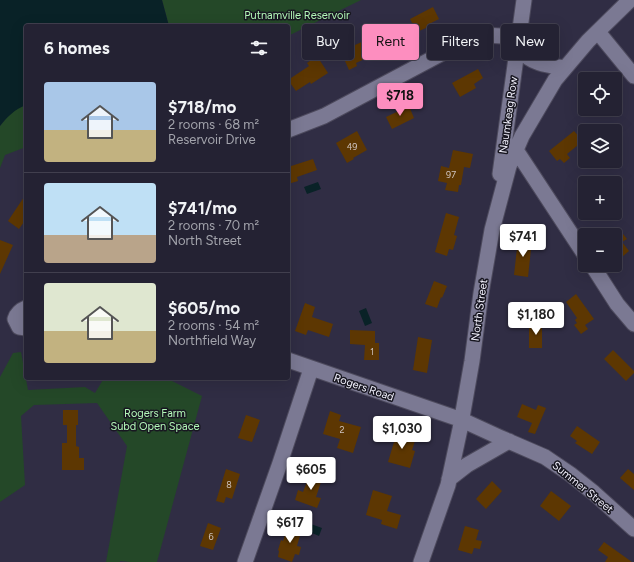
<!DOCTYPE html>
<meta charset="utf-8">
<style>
:root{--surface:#242233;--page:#302f3f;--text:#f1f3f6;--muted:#a3a4ac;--line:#413f4e;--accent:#fd8ebf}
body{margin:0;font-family:Figtree,sans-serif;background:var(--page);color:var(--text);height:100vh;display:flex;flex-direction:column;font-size:15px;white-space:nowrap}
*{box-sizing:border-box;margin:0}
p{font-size:13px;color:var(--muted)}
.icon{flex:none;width:22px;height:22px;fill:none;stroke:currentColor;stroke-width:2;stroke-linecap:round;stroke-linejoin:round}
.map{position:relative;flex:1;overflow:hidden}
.details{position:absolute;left:24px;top:24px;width:266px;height:356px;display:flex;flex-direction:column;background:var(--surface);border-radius:4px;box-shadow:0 4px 16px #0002,0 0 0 1px var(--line)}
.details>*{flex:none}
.banner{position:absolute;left:302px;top:24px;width:272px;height:36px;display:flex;gap:8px}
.controls{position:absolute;left:578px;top:72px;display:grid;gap:8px}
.controls a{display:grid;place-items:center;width:44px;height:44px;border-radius:4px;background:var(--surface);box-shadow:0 4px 16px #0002,0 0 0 1px var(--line);font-size:20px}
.price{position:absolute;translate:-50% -34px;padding:0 9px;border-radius:4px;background:#fff;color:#222;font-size:13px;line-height:26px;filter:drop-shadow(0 1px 2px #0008)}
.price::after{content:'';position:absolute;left:50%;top:24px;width:12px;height:9px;margin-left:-6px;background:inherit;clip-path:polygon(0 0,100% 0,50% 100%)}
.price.active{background:var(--accent);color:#111}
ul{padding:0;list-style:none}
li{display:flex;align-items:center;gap:12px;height:100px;padding:0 20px}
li+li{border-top:1px solid var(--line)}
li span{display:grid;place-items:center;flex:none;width:112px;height:80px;border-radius:4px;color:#555}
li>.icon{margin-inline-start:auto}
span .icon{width:48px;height:48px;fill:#fffc;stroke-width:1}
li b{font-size:17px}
h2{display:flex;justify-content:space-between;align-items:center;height:48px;padding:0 20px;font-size:17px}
.pill{padding:0 14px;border-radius:4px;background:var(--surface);box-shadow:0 4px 16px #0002,0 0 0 1px var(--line);font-size:14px;line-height:36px}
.pill.active{background:var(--accent);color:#111}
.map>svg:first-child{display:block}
.green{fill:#244828}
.water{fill:#092227}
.building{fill:#5d3702}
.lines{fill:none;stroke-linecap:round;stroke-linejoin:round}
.minor-casing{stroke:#4d4a5d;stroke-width:17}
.minor{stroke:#7b7993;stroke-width:15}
.labels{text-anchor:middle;stroke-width:3;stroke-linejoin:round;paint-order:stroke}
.number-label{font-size:9px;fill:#cec3bf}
.park-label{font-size:11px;fill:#b3f8b8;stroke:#181721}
.street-label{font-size:11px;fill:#f3f2fe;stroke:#181721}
</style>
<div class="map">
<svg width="634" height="562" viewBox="0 0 634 562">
<rect width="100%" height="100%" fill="#302d44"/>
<path class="green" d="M162 0H361L288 36V26H169Z
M26 105V147L5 155 0 168V126L6 118 18 107Z
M21 352 28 390 85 387 95 393 104 378H166L202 396 157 562H130L120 561V562H106L127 446 97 403 34 405 21 416 25 485 0 502V377L13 353Z"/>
<path class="water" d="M0 0H162L169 26H26V105C15 109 7 117 0 126Z
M318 182 321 189 307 194 304 187Z
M366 308 372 323 365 326 359 311Z
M308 523 322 528 319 536 305 530Z"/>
<path class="building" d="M433 7 439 19 427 25 428 27 417 32 410 19Z
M377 35 383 49 370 54 371 56 356 63 357 66 349 70 341 52 347 50 344 44 353 40 355 45Z
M317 56 328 73 311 84 310 82 296 91 288 80 309 66 307 63Z
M478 69 483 78 474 84 476 88 460 97 452 83Z
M409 106 414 118 392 129 386 117Z
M357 131 367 150 353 158 354 159 347 163 336 143Z
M574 131 583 141 567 154 570 158 564 163 560 159 557 161 549 151Z
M453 150 473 154 470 168 464 167 461 185H459L458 192 445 190 447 183 438 181 441 166 449 168Z
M313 159 317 170 297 177 298 181 288 184V167Z
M26 194V219L19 229 8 221Z
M446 213 459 217 454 235 457 236 453 250 449 249 447 256 435 252Z
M620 230 627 239 622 242 629 251 615 263V233Z
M518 239 532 240 528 277 514 275Z
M0 240 13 245 0 274Z
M434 281 447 286 442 298 441 297 437 308 425 304Z
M576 294 594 319 585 325 588 329 581 334 574 325 577 323 575 320 577 318 566 302Z
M305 303 315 307 312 317 333 324 329 337 308 330 306 335 295 331Z
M529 323H542V348H529Z
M350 330 375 331V343H379V360H364L365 345 350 344Z
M418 337 432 340 427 373 413 370Z
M613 350 634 371V373L626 381 604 359Z
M522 404 536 410 538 405 546 408 535 434 528 432 532 423 517 417Z
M63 410H78V425H76V446L79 447V458H84V470H62V443H67V425H63Z
M330 411 341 415 339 421 361 427 353 453 337 448 340 439 323 434Z
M246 415 260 420 252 442 238 438Z
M577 426 600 442 592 454 575 443 577 441 570 436Z
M395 432 416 438 412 450 415 451 410 468 388 462 394 442 393 441Z
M226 469 240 474 232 499 226 497 224 503 216 501Z
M628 469 634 474V490L620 478Z
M311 471 323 476 316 497 321 498 317 508 295 500 298 490 303 492Z
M492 481 502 491 486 509 476 499Z
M373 490 392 496 387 511 401 515 397 529 381 524 382 520 366 515Z
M551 491 571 506 559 521 540 506Z
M208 523 221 528 213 550 200 546Z
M288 525 302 529 297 546 301 547 299 555 295 554 292 562 278 557 279 551 278 550 281 540 283 541Z
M465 526 479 530 476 540 482 541 480 549 474 548 472 554 458 550Z
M604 542 632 562H605L608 557 598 550Z"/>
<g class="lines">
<g class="minor-casing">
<path id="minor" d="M598 32 634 76
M519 38C521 43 522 49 524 53 530 64 554 66 565 68
M288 130 324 116 469 39 484 35 519 37
M516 150 585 255
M500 174 524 0
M592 265 617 304 634 324
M26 308C21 310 17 313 15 319L19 327 26 328
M288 360 462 420 499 437 545 457 570 474 594 493 634 529
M449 479 467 465 509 441
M245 562 280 463 311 369
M421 562 448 485 460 429 472 361 481 293 492 230 509 166 522 136 555 80 588 41 630 0"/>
</g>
<use href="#minor" class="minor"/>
</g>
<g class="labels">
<g class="number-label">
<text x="352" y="150">49</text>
<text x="451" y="178">97</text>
<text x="372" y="355">1</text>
<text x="342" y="433">2</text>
<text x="229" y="488">8</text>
<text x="211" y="540">6</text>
</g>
<g class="park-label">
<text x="297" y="19">Putnamville Reservoir</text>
<text x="155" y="417">Rogers Farm<tspan x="155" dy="13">Subd Open Space</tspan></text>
</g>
<g class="street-label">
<text transform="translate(508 115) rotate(-82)" y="4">Naumkeag Row</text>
<text transform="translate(479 310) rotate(-82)" y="4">North Street</text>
<text transform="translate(364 387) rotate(19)" y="4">Rogers Road</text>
<text transform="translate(583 487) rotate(39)" y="4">Summer Street</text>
</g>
</g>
</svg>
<div class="controls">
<a><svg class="icon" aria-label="locate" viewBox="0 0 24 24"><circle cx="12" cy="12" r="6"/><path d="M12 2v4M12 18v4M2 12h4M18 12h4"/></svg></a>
<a><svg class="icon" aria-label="layers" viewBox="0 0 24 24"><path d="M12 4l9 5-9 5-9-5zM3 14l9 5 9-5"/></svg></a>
<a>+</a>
<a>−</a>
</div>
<b class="price active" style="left:400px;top:117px">$718</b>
<b class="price" style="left:523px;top:258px">$741</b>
<b class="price" style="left:536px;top:336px">$1,180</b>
<b class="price" style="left:402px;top:450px">$1,030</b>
<b class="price" style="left:311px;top:491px">$605</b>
<b class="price" style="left:290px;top:544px">$617</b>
<div class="banner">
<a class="pill">Buy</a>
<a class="pill active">Rent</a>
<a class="pill">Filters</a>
<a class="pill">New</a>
</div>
<section class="details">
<h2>6 homes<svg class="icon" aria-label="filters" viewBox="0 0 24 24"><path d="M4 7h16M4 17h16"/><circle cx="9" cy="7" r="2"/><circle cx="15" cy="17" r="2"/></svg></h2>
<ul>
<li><span style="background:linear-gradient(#a9c7e8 60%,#c2b280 0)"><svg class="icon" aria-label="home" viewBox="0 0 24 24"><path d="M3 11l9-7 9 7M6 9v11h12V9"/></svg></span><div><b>$718/mo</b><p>2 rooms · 68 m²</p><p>Reservoir Drive</p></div></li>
<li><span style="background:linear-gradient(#bfe0f5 65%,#b9a48a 0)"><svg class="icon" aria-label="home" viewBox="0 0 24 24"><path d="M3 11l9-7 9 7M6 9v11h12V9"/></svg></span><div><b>$741/mo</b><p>2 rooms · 70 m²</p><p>North Street</p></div></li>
<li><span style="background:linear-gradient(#dfe7d0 60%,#c2b280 0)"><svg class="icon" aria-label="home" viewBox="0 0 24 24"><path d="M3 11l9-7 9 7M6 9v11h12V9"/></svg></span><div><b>$605/mo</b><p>2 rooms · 54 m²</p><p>Northfield Way</p></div></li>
</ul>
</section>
</div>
